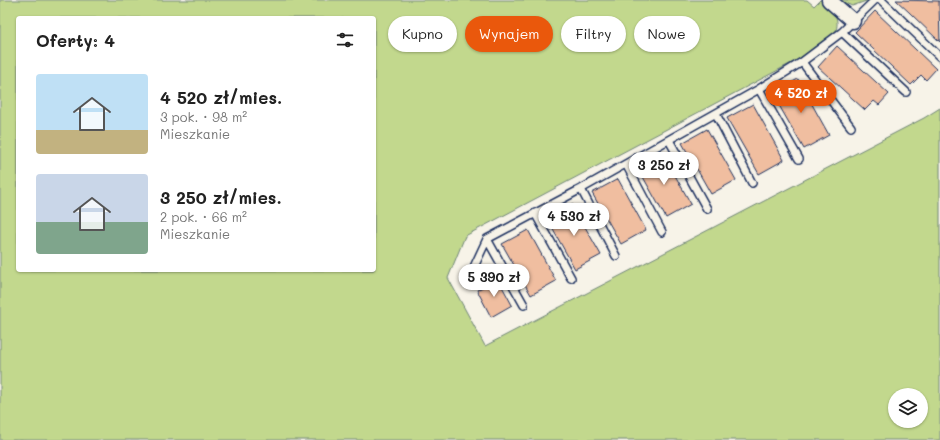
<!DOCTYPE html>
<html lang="pl">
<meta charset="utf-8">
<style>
:root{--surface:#fff;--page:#f2f2f2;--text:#222;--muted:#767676;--accent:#ea580c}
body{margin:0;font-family:Mali,sans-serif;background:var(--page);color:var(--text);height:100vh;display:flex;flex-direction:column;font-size:15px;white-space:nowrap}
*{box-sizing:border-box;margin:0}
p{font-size:13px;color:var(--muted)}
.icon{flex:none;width:22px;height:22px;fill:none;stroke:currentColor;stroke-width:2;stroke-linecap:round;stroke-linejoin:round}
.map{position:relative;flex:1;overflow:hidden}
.details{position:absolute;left:16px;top:16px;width:360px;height:256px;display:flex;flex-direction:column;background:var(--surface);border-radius:4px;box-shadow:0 1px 3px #0004}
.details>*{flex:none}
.hud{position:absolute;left:388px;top:16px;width:380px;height:36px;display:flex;gap:8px}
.controls{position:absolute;left:888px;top:388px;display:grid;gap:8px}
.controls a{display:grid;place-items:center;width:40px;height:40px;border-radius:50%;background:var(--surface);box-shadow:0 1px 3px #0004;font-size:20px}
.price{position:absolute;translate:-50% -34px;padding:0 9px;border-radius:14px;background:#fff;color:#222;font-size:13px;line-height:26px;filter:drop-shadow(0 1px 2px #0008)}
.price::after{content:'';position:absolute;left:50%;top:24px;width:12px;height:9px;margin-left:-6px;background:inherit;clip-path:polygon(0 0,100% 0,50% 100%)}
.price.on{background:var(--accent);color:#fff}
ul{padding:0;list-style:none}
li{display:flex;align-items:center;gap:12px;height:100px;padding:0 20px}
li span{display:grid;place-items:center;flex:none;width:112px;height:80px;border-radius:4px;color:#555}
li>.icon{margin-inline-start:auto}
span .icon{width:48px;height:48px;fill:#fffc;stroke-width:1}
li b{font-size:17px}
h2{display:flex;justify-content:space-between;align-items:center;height:48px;padding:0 20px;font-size:17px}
.chip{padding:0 14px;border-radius:18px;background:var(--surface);box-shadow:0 1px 3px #0004;font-size:14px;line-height:36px}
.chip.on{background:var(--accent);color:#fff}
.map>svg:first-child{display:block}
.green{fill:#c2d88d;stroke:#6e8476;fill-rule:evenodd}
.building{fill:#f0bea0;stroke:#1b2f5e}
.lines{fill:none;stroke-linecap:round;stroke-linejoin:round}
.service-casing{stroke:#1b2f5e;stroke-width:10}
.minor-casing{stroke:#1b2f5e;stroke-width:17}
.service{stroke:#f7f3e8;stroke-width:7}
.minor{stroke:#f7f3e8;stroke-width:14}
</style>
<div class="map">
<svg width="940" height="440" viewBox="0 0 940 440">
<rect width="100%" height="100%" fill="#f7f3e8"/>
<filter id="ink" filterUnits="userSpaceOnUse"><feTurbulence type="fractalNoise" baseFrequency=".025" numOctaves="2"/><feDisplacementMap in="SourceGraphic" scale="8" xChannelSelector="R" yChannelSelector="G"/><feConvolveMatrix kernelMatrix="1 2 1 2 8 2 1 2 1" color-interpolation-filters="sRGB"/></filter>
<g filter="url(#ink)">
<path class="green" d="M0 0H807L814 6 820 0H824C832 10 840 16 836 31L799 59 465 236 448 278 485 346 924 118 940 108V440H0ZM18 18H374V270H18ZM895 395H921V421H895Z
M839 0H869L852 6Z"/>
<path class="building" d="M896 0 939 1 940 42 910 13Z
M875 11 936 69 926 80 921 75 911 85 855 32Z
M837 46 889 94 879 105 874 101 865 110 818 67Z
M798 79 829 135 804 149 772 93Z
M753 104 784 160 759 174 727 118Z
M707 129 736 180 711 194 682 143Z
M663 154 691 204 666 218 638 168Z
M618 179 646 230 621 244 592 193Z
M572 204 601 255 575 269 547 219Z
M528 230 556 281 531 295 502 244Z
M498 279 512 305 491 317 477 290Z"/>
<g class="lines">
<g class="service-casing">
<path id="service" d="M881 0 940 57
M842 32 906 92
M802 62 851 127
M759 89 799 159
M716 114 752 183
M669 140 707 209
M626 164 662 232
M581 189 616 256
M535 213 571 278
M487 239 524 305
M473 269 487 239 581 189 759 89 802 62 842 32 875 0"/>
</g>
<g class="minor-casing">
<path id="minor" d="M829 0 853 21"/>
</g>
<use href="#service" class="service"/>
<use href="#minor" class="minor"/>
</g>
</g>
</svg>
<div class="controls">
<a><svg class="icon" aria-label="layers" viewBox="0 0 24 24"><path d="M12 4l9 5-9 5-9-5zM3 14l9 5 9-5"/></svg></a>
</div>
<b class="price on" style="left:801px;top:114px">4 520 zł</b>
<b class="price" style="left:664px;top:186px">3 250 zł</b>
<b class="price" style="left:574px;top:237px">4 530 zł</b>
<b class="price" style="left:494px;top:298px">5 390 zł</b>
<div class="hud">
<a class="chip">Kupno</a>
<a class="chip on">Wynajem</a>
<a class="chip">Filtry</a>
<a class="chip">Nowe</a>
</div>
<section class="details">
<h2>Oferty: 4<svg class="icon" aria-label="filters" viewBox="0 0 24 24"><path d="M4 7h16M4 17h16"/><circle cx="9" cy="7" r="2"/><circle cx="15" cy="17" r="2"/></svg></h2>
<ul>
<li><span style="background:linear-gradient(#bfe0f5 70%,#c2b280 0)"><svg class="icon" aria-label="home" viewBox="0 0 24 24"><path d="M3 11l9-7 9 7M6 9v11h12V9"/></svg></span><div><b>4 520 zł/mies.</b><p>3 pok. · 98 m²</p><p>Mieszkanie</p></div></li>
<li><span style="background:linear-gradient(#c9d6e8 60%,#7fa58c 0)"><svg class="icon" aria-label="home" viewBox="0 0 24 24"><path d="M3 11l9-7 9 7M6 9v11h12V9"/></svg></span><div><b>3 250 zł/mies.</b><p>2 pok. · 66 m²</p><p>Mieszkanie</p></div></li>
</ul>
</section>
</div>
